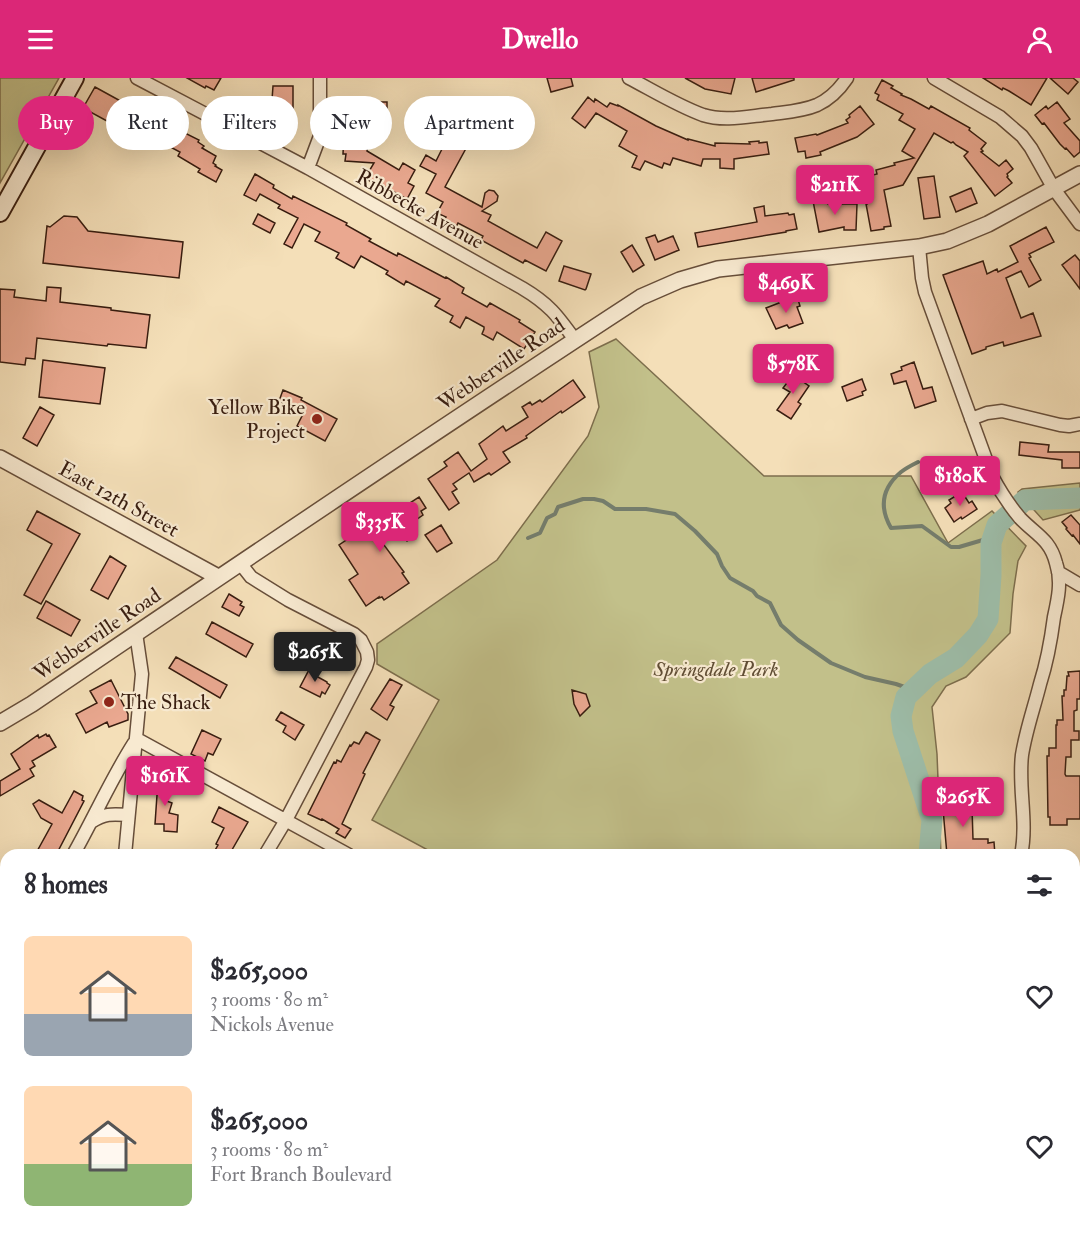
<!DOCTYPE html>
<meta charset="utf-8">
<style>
:root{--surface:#fff;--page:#f2f2f3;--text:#2b2b33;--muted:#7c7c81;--accent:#db2777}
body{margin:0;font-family:"IM FELL Double Pica",serif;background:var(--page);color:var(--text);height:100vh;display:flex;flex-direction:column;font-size:22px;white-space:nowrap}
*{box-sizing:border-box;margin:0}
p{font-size:20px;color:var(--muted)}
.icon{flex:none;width:33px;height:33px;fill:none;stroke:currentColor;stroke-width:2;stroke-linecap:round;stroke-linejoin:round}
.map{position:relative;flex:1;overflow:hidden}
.sheet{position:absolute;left:0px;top:771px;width:1080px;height:386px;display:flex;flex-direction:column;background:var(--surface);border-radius:18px 18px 0 0;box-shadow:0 6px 24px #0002}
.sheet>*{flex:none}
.top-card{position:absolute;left:18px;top:18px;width:600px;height:54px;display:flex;gap:12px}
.price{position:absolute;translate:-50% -51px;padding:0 14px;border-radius:6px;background:var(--accent);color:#fff;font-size:20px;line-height:39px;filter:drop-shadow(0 2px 3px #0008)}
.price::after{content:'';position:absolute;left:50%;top:36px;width:18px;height:14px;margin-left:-9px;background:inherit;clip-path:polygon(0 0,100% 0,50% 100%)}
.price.selected{background:#222;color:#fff}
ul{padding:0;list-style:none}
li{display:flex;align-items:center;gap:18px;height:150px;padding:0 24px}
li span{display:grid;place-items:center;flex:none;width:168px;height:120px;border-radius:9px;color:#555}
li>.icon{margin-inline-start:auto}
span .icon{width:72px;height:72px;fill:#fffc;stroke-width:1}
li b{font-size:26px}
h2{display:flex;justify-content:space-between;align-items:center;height:72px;padding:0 24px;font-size:26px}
.pill{padding:0 21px;border-radius:27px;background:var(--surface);box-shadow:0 6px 24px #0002;font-size:21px;line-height:54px}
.pill.selected{background:var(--accent);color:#fff}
header{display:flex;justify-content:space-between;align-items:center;height:78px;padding:0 24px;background:var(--accent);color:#fff;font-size:27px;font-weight:700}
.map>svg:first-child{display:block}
.green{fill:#c2c08a;stroke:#7d6e4d;stroke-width:1.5}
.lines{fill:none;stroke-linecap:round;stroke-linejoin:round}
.stream{stroke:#757d6c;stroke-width:4}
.river{stroke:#9dbda9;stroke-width:21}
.building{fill:#eaa890;stroke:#381d10;stroke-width:1.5}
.minor-casing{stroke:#674e3a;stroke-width:15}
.tertiary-casing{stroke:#674e3a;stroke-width:18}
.secondary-casing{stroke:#381d10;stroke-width:20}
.minor{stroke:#f8ead1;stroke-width:12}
.tertiary{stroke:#f8ead1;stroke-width:15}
.secondary{stroke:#f8ead1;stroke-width:16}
.poi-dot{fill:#8f2418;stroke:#f8ead1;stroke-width:2}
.labels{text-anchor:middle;stroke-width:4.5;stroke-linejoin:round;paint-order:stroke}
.street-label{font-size:21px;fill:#381d10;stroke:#f8ead1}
.poi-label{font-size:21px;fill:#381d10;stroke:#f8ead1;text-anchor:end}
.park-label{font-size:21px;font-style:italic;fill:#614e35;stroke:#f8ead1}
</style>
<header><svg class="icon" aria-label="menu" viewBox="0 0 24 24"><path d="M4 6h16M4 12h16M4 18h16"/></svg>Dwello<svg class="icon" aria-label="person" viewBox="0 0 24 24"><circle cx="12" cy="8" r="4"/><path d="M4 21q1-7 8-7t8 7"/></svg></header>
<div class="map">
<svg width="1080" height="1156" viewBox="0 0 1080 1156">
<rect width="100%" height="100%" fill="#f4dfb8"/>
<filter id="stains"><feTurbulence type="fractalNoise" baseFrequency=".00333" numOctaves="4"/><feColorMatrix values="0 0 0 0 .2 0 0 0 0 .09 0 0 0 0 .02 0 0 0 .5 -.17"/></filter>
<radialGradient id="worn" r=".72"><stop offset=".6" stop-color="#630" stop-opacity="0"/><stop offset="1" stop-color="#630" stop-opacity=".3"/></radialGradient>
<path class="green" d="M0 0H59L0 105Z
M616 261 764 398H911L948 465 992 433 1026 468 1018 483 1013 516 1010 555 966 599 946 608 932 629 937 676 941 777H437L372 742 439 622 377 586V566L497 482 588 358 599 329 589 274Z
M1080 405V432L1043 442 1018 414 1022 411Z
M496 1151H574L578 1156H500Z
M756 1151H862V1156H761Z"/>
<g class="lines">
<path class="stream" d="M918 384C912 387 906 390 901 394 882 410 879 429 891 450L922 448 951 469H959L993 459
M528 460 540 455 547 440 555 436 558 429 583 421H594L603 423 615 431H646L675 436 695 453 717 476 722 488 730 500 753 513 757 518 770 525 781 547 798 562 831 585 865 599 896 606 913 612
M544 1150 548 1156"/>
<path class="river" d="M929 777 932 742 903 653 901 638 906 619 930 596 956 580 978 557 988 541 991 497V465L997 447 1025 422 1080 420
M827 1156 828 1150"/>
</g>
<path class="building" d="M187 0H221L214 12 206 8 205 10Z
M547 0H571L573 8 551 14Z
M685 0H735L731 16 705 11Z
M752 0H794V2L756 14Z
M983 0H1047L1031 27 1009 13 1003 10 1002 12Z
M1050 0H1073L1078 4 1068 16Z
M882 2 893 8 891 10 902 16 901 17 911 21 929 31 931 28 970 50 969 52 986 65 981 71 983 73 981 74 999 88 1006 82 1013 91 1007 96 1008 98 1007 99 1012 105 995 118 964 78 968 74 956 67 953 64 951 65 934 55 903 107 884 112 891 148 884 149V151L871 153 866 126H867L861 100 877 96 876 92 895 87 894 85 914 80 902 73 915 51 899 42 903 36 877 22 879 17 875 15Z
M273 8H293V40H291V49H276L277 43 264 42 266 22H272Z
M95 9 164 47 165 45 199 62 198 64 204 68 202 70 216 78 213 85 216 87 215 88 222 92 216 104 198 94 200 91 178 78 180 74 161 64 163 62 147 53 142 63 129 56V55L83 30Z
M588 19 594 24 595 21 607 29 610 25 618 28V27L656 48 688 62V61L715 68V65L750 66 749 64 759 63V65L767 64 769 76 734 81V91L720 90V81H703L701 88 673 80 670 87 664 85 662 90 645 83 640 92 632 89 637 78 619 68 627 53 596 35 585 50 572 40Z
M364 21V24H387V50L370 48 367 73 399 92 403 85 415 92 408 105 414 108 407 121 385 109 384 112 365 100 374 85 345 83 346 76H343L344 55 345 56 343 22Z
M1057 24 1070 41 1064 45 1080 63V74L1074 79 1066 70 1065 71 1060 66 1044 45 1042 46 1035 37 1046 28 1048 31Z
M860 28 874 46 857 59 820 74 821 77 806 80 805 73 798 74 795 60 816 56 817 57 848 45 846 42 850 39 849 37Z
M451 53 470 63 445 109 482 129 485 115 489 112 494 113 498 118 497 123 482 133 491 137 488 143 537 170 546 154 562 163 546 193 525 182 523 185 481 162 483 158 458 145 456 149 444 142 446 139 437 135 443 124 426 115 436 96 420 88 426 77 436 83Z
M255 96 274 107 273 110 292 121 293 118 347 145 346 147 371 161 369 163 397 178 398 175 445 200 446 199 464 210 462 215 487 229 490 225 520 242 519 244 535 254 524 271 497 254 493 262 482 256 484 251V249L466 239 460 250 450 244 453 238 435 228 440 221 406 203 404 207 386 196 388 193 361 178 354 190 336 180 339 175 315 163 320 154 304 146 292 170 284 166 298 140 278 130 280 127 260 116 256 123 244 117Z
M934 98 940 139 924 141 918 100Z
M971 110 977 125 956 134 950 119Z
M827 121 828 126H857L856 152H844V149L819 154 813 123Z
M764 128 765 138 788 135 789 137 794 136 797 151 786 153V154L698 169 695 155 757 144 754 130Z
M258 136 275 145 270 155 253 146Z
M64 138 77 139 88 153 183 164 179 200 43 185 47 148 50 149Z
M1046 149 1054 164 1029 176 1031 179 1029 180 1041 202 1029 209 1021 193 1006 200 1021 240 1033 235 1041 258 1004 268 1003 264 986 269V271L972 276 943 197 983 183 987 196 997 191 998 194 1018 184 1010 168Z
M655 157 658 164 673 158 679 172 655 182 646 160Z
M632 167 644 187 633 194 621 174Z
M1075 177 1080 183V211L1062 187Z
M564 188 591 196 586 211 585 212 559 203Z
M47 209 61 210 60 224 111 230V232L150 237 146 270 108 266 107 268 37 260 35 281 26 280 25 287 0 284V211L15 212 14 219 46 223Z
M797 218 800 228 797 229 803 245 789 250 787 247 776 251 766 230Z
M43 282 105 290 100 326 39 319Z
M914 284 923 311 932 309 936 323 915 330 906 303 894 306 891 296 902 292 901 289Z
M789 294 809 308 798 324 801 326 791 341 777 332 790 314 783 310 787 305 783 302Z
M862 301 866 312 862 314 863 317 847 323 842 309Z
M573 302 585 319 562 335 561 333 526 358 527 360 503 374 510 384 491 397 489 395 474 404 469 395 453 406 457 411 452 414 459 425 449 432 428 401 447 388 444 384 458 374 471 393 487 381 479 366 503 348 506 353 528 339 522 329 530 324 532 327 540 322 542 324Z
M283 312 302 320 301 322 337 341 325 363 297 348 304 334 279 323Z
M40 329 54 337 37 368 23 360Z
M1020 364 1049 367 1048 374H1080V390H1062V382L1019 377Z
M952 391 962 401 951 410 942 401Z
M962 414 969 425 972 423 977 431 962 441 961 439 954 444 945 430 951 425 949 422Z
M419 419 426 430 421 433 423 437 410 446 417 457 407 463 399 450 381 463 404 494 402 495 409 505 384 522 382 519 379 520V519L366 528 349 502 358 496 339 467 379 440 374 434 383 428 386 432 391 428 396 434Z
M37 433 80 456 41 526 24 517 52 466 27 452Z
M1071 437 1080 447V466L1073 457 1072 458 1066 451 1067 450 1062 444Z
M441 447 452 465 437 474 425 457Z
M110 478 126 488 108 521 91 512Z
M229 516 242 524 240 527 244 529 239 538 222 529Z
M46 523 80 542 71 558 37 540Z
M212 544 253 566 246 579 206 556Z
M176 579 227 607 220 620 169 590Z
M311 588 320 592 316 598 327 604V605L330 607 325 616 322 614 320 619 300 609Z
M1080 593V621H1077V632L1074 633V653H1079V662H1071V679H1066L1065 696 1066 698H1080V741H1067V747H1050V739H1048L1047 678H1049V670H1056V647H1057V642H1063L1062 618H1064V612H1066L1067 598H1069L1068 594Z
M390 601 402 607 390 627 394 629 387 642 371 631Z
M111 602 128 636V642L109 649 107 644 86 655 76 636 97 625 90 613Z
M572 612 586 616 590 628 580 638 574 626Z
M281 634 304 647 295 662 283 654 286 648 276 642Z
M202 652 221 661 213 677 208 675 205 683 191 676Z
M366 654 380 662 363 695 365 696 342 746 351 751 345 760 336 755 339 751 322 741 321 742 308 736 334 684 336 685 337 682 341 684 350 667 351 668 354 664 359 666Z
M46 656 47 658 49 657 56 669 32 683 35 688 30 691 34 698 0 718V703L20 691 11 676 38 657 39 660Z
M161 699 173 705 164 722 172 725 169 735 178 737 177 754 164 753V746H155L157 717 153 714Z
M965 707 967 730H972L973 761H988V765L994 764 995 777H947L943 731H952L950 708Z
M74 713 83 718 82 722 84 723 56 777H35L52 746 41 740 33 726 39 722 62 735Z
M219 729 248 744 229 777H219L214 774 218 767 216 766 224 750 212 744Z"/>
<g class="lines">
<g class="minor-casing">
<path id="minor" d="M137 0 308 90 522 210C549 226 557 237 575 262
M629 0C652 12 678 28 703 37 725 44 749 38 772 36 787 34 803 33 817 27 830 21 839 12 847 0
M934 0 1000 39 1022 58 1031 70 1054 111 1080 146
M308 90 320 58V0
M919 169 922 200 925 214 992 398C1000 413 1009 427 1020 440 1035 456 1050 461 1056 485 1062 503 1058 521 1054 539 1051 562 1047 584 1040 606 1034 630 1026 652 1022 677 1018 710 1028 744 1021 777
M971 341 987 335 1002 333 1060 347 1069 348 1080 346
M240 485 251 499 288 522 354 556 361 562 367 574 368 582 366 589 286 742 265 777
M1058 494 1080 507
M137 661 349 777
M91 744C106 735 112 736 128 737
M73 777C94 740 111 701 134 665
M125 777 142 596 136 555
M0 804 6 807
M0 909 6 898
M0 988 6 991
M1074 993 1080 1013
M392 1150 396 1156
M668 1150 673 1156
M920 1150 921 1156
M53 1156 55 1150
M233 1156 236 1150"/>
</g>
<g class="tertiary-casing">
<path id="tertiary" d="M0 380 218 499
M0 645 32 626C234 489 437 352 641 219L680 202 718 191 919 169 947 163 988 146 1080 96"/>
</g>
<g class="secondary-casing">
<path id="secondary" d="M0 135 75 0"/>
</g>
<use href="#minor" class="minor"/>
<use href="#tertiary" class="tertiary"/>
<use href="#secondary" class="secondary"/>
</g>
<g class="poi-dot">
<circle cx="317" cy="341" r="6"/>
<circle cx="109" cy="624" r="6"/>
</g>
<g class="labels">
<g class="street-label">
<text transform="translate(420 131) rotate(29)" y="7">Ribbecke Avenue</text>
<text transform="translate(501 286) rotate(-34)" y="7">Webberville Road</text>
<text transform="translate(119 421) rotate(29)" y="7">East 12th Street</text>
<text transform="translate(97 556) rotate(-34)" y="7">Webberville Road</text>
</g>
<g class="poi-label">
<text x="305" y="336">Yellow Bike<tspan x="305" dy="24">Project</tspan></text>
<text x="121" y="631" text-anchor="start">The Shack</text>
</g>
<g class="park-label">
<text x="716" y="598">Springdale Park</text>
</g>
</g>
<rect width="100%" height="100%" filter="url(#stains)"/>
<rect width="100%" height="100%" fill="url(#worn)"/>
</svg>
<b class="price" style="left:835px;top:138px">$211K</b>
<b class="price" style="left:786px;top:236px">$469K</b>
<b class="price" style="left:793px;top:317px">$578K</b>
<b class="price" style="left:960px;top:429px">$180K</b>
<b class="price" style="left:380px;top:475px">$335K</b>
<b class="price selected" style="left:315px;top:605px">$265K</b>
<b class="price" style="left:165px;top:729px">$161K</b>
<b class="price" style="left:963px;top:750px">$265K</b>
<div class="top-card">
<a class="pill selected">Buy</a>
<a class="pill">Rent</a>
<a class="pill">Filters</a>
<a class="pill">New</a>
<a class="pill">Apartment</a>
</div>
<section class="sheet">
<h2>8 homes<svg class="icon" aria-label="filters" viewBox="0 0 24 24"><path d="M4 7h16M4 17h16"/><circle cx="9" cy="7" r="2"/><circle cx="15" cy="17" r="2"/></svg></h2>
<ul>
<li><span style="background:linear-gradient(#ffd9b3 65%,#9aa5b1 0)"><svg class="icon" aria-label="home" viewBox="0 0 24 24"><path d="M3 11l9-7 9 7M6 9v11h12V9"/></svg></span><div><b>$265,000</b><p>3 rooms · 80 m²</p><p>Nickols Avenue</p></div><svg class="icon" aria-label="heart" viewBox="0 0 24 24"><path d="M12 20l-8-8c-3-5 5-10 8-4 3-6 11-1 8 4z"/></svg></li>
<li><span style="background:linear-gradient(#ffd9b3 65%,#8fb573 0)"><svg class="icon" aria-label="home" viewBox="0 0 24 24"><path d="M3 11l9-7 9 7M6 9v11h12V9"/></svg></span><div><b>$265,000</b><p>3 rooms · 80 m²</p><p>Fort Branch Boulevard</p></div><svg class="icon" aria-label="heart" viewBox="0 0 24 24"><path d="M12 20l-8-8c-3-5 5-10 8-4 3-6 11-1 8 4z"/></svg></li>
</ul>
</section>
</div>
